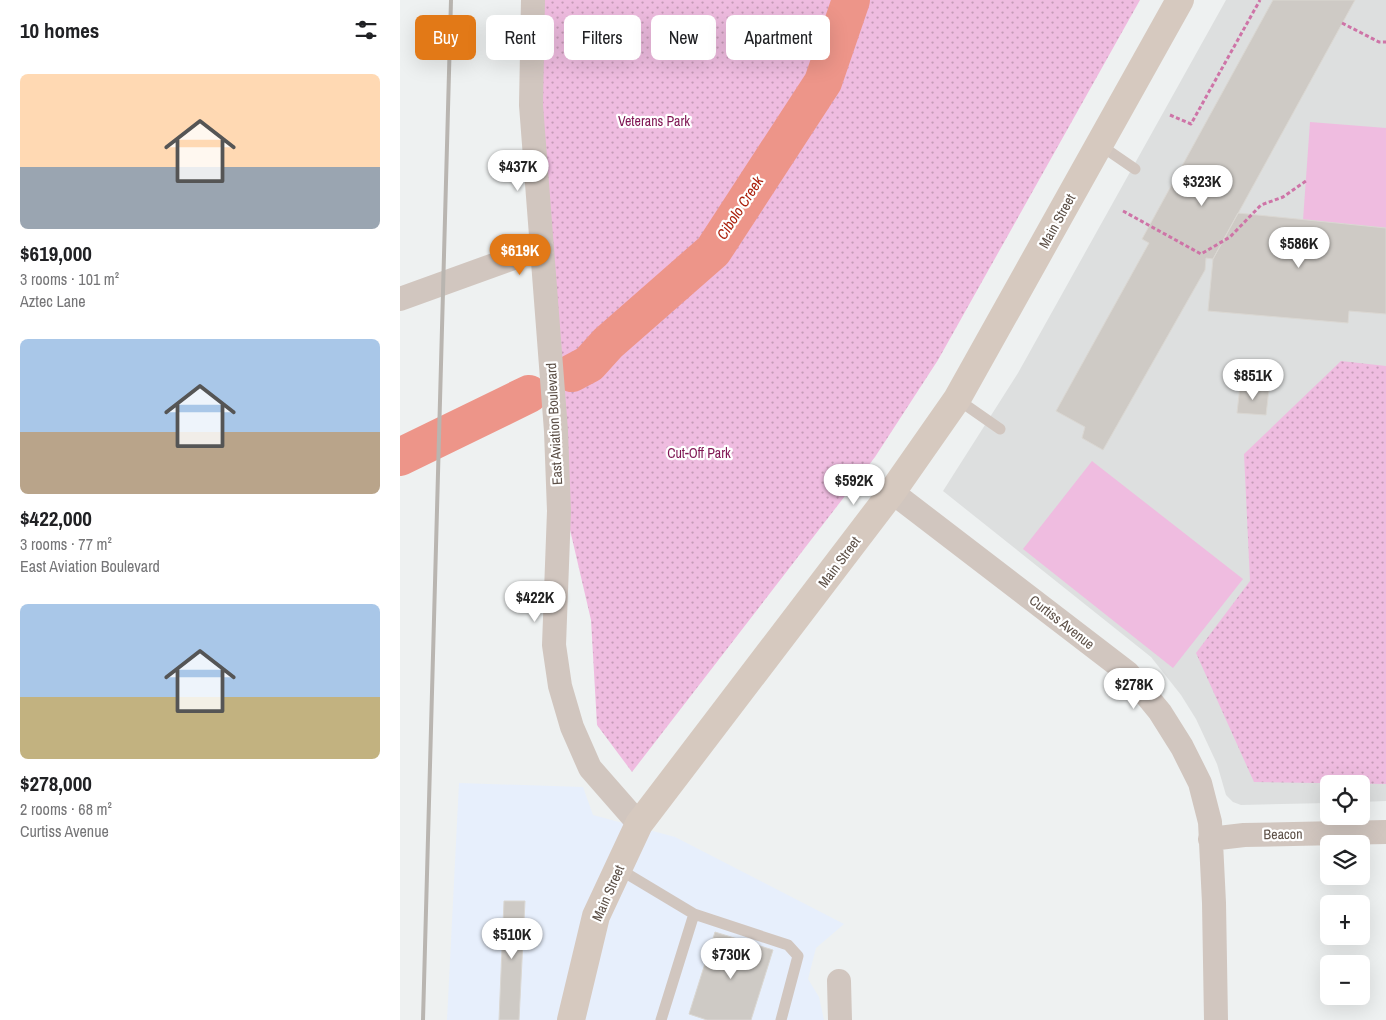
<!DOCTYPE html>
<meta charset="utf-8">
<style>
:root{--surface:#fff;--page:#f2f2f2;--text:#202124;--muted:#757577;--accent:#e27917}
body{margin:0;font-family:"Archivo Narrow",sans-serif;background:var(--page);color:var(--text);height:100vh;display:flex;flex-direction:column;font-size:19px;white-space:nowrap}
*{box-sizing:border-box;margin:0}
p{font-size:16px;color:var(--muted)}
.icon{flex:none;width:28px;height:28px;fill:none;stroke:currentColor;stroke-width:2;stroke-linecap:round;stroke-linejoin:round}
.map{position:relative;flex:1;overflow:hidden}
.panel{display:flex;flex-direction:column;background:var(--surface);width:400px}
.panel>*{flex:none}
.guide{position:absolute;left:15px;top:15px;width:475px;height:45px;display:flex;gap:10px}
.tools{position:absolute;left:920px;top:775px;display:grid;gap:10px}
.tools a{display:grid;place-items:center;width:50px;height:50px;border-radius:8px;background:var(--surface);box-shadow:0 5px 20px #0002;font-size:25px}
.price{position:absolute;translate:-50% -42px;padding:0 11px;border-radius:18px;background:#fff;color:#222;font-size:16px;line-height:32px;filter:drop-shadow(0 1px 2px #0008)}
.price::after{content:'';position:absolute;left:50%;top:30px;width:15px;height:11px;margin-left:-8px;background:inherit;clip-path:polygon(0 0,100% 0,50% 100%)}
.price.active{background:var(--accent);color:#fff}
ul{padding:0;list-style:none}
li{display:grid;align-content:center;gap:10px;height:265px;padding:0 20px}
li span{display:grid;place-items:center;height:155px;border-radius:8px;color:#555}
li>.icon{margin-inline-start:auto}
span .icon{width:90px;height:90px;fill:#fffc;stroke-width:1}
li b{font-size:21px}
h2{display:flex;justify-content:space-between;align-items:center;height:60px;padding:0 20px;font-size:21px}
.tag{padding:0 18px;border-radius:8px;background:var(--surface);box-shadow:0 5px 20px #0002;font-size:18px;line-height:45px}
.tag.active{background:var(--accent);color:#fff}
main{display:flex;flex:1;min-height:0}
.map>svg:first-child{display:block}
.commercial{fill:#e7effc}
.education{fill:#dddfdf}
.green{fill:#efbce0}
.park{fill:url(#park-dots)}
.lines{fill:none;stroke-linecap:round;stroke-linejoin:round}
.river{stroke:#ed9589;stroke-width:38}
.building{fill:#cecac5;stroke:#dad7d2}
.path{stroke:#ce74a7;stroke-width:3;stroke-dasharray:4 2.5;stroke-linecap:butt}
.service{stroke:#d1c6bf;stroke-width:11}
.minor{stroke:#d1c6bf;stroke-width:24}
.secondary{stroke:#d6c9bf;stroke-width:28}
.rail{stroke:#b9b5b0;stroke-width:4}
.labels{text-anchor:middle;stroke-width:4.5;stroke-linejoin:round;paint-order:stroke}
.park-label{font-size:14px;fill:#7f1653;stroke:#fff}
.street-label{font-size:14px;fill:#5c4f46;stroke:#fff}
.water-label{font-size:15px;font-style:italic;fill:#ab1f0b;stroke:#fff}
</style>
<main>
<section class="panel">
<h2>10 homes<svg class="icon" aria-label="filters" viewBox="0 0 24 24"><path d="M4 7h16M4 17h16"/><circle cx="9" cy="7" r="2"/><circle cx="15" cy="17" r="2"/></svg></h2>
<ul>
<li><span style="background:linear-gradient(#ffd9b3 60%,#9aa5b1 0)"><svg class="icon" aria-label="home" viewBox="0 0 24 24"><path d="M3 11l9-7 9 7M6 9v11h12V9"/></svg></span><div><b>$619,000</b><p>3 rooms · 101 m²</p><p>Aztec Lane</p></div></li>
<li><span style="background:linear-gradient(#a9c7e8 60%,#b9a48a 0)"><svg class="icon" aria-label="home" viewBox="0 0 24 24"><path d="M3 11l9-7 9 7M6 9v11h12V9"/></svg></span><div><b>$422,000</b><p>3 rooms · 77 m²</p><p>East Aviation Boulevard</p></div></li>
<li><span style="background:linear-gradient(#a9c7e8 60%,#c2b280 0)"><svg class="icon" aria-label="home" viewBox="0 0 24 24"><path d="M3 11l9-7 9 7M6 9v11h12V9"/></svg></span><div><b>$278,000</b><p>2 rooms · 68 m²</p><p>Curtiss Avenue</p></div></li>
</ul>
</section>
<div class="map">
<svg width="986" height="1020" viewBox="0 0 986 1020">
<defs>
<pattern id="park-dots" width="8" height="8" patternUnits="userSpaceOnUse" patternTransform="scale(1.25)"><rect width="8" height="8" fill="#efbce0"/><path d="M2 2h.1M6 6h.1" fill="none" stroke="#c59bb7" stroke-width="1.8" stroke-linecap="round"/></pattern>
</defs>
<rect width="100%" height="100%" fill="#eef1f1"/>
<path class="commercial" d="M59 783 183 787 193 815 275 837 444 924 416 948 408 979 419 997 424 1020H47Z"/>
<path class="education" d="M826 0H986V801L961 802V784H929V803L841 805 833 802 826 795 817 764 796 719 781 695 751 657 543 491 618 373Z"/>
<path class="green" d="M910 122 986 128V228L903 220Z
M692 461 843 579 773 668 623 549Z"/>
<path class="park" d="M133 0H740L538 360 475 457 232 772 197 725 191 620 158 478Z
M941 361 986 366V784L854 782 796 653 850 581 844 454Z"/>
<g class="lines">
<path class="river" d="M172 373 189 364 208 343 313 251 423 82 451 0
M0 457 129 394"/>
</g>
<path class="building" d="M873 0H955L813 259 806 258 805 270 703 450 682 438 685 427 656 411 749 243 742 239Z
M838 213 986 228V314L949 311 948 323 808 311 813 259Z
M840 386 869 389 866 415 837 413Z
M104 901H125L119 1020H99Z
M315 932 373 950 351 1020H307L289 1014Z"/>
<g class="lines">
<path class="path" d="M942 23 979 42H986
M770 115 791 124 860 0
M723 211 801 254 830 237 861 205 883 197 906 181"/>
<path class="service" d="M700 145 735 169
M557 399 600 429
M219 869 294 914 388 945 398 956 381 1020
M261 1020 294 914"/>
<path class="minor" d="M133 0 131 105 156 431 159 511 154 645 160 686 172 727 190 768 239 824
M0 299 141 248
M492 492 728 673 760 712 782 747 800 783 810 822 814 903 816 1020
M810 839 844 835 986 832
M439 981 440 1020"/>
<path class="secondary" d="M171 1020 196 916 239 824 492 492 557 399 780 0"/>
<path class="rail" d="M23 1020 51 0"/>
</g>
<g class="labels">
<g class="park-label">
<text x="254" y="126">Veterans Park</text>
<text x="299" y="458">Cut-Off Park</text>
</g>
<g class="street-label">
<text transform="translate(657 221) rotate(-61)" y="5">Main Street</text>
<text transform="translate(154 424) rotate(-93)" y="5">East Aviation Boulevard</text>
<text transform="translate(439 562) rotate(-53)" y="5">Main Street</text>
<text transform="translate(662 622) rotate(38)" y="5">Curtiss Avenue</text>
<text transform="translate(883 834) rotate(-1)" y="5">Beacon</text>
<text transform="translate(208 893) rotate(-66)" y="5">Main Street</text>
</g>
<g class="water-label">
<text transform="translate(340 208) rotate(-57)" y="5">Cibolo Creek</text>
</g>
</g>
</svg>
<div class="tools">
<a><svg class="icon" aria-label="locate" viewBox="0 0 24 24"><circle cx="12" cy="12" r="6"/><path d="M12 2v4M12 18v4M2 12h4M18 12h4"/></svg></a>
<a><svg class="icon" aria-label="layers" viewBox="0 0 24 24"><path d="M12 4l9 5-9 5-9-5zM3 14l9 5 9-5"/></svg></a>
<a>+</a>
<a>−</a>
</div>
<b class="price" style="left:118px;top:192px">$437K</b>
<b class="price" style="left:802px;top:207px">$323K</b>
<b class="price" style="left:899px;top:269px">$586K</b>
<b class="price active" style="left:120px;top:276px">$619K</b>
<b class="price" style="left:853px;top:401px">$851K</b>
<b class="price" style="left:454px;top:506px">$592K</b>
<b class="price" style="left:135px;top:623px">$422K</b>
<b class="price" style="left:734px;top:710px">$278K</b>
<b class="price" style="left:112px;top:960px">$510K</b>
<b class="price" style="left:331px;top:980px">$730K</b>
<div class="guide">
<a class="tag active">Buy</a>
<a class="tag">Rent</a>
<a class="tag">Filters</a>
<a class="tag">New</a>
<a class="tag">Apartment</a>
</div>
</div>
</main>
